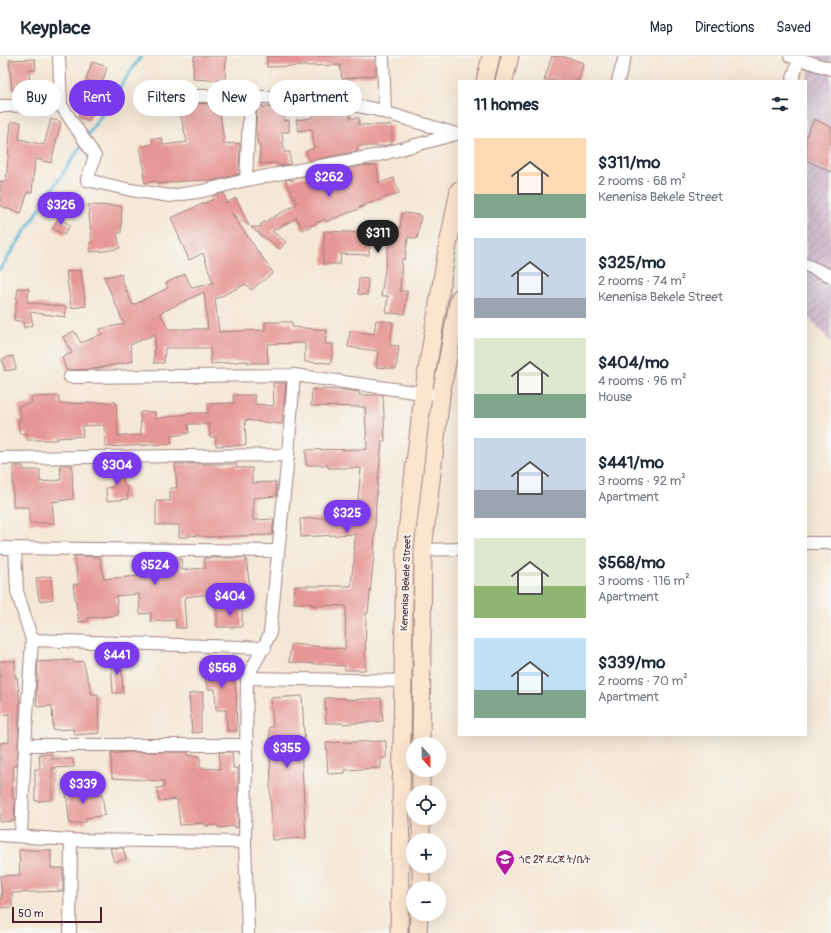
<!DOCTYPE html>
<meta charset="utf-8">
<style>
:root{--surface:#fff;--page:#f6f6f7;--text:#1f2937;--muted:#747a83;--line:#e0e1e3;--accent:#7c3aed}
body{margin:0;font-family:Pangolin,"Noto Sans Ethiopic",sans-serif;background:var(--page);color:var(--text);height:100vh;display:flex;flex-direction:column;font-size:15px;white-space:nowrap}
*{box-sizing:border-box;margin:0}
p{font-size:13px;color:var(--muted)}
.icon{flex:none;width:22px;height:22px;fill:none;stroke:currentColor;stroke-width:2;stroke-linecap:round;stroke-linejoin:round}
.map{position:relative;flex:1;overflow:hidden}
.drawer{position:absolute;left:458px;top:24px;width:349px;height:656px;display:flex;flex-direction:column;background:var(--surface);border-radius:0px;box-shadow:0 4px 16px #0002}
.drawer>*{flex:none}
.top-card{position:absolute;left:12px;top:24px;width:380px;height:36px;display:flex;gap:8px}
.needle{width:26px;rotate:158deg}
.fabs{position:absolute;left:406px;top:681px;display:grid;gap:8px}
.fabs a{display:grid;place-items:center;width:40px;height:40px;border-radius:50%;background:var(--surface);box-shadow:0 4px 16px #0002;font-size:20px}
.scale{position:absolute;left:12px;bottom:10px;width:90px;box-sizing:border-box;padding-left:4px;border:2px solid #4a1f2b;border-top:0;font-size:11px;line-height:14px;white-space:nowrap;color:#4a1f2b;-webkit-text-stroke:3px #f6f6f2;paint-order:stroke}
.price{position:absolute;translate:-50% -34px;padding:0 9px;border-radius:14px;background:var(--accent);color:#fff;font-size:13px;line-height:26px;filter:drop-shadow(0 1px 2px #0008)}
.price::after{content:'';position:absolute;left:50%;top:24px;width:12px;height:9px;margin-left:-6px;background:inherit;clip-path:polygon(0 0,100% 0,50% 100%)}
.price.active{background:#222;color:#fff}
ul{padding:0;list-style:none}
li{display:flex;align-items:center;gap:12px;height:100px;padding:0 16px}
li span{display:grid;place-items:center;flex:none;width:112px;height:80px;border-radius:0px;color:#555}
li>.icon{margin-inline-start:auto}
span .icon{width:48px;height:48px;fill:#fffc;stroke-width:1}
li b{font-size:17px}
h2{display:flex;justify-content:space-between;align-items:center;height:48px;padding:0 16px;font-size:17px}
.pill{padding:0 14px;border-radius:18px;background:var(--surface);box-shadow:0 4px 16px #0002;font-size:14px;line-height:36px}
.pill.active{background:var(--accent);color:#fff}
header{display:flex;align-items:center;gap:24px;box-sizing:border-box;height:56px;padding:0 20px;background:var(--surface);border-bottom:1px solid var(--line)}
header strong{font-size:19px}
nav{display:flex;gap:22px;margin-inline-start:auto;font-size:14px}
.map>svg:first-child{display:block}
.industrial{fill:url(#industrial-furrows)}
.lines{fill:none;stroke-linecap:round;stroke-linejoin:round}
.stream{stroke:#55b6d4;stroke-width:3.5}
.building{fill:#e69694;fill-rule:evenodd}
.minor-casing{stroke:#a08380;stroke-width:14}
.secondary-casing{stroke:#a08380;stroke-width:19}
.minor{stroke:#fff;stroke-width:12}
.secondary{stroke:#fce5cf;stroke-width:17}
.labels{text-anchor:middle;stroke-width:3.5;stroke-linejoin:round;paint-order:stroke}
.street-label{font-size:10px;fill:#4a1f2b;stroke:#f6f6f2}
.poi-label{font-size:10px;fill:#4a1f2b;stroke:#f6f6f2;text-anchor:start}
</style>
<header>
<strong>Keyplace</strong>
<nav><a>Map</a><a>Directions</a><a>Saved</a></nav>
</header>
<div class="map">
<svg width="831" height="877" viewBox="0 0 831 877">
<defs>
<pattern id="industrial-furrows" width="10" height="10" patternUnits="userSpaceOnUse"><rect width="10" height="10" fill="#d0bdcd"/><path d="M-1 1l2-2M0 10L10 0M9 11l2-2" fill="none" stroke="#b4a2b0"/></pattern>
</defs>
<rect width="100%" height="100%" fill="#f6f6f2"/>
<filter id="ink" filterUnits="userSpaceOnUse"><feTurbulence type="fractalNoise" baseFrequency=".025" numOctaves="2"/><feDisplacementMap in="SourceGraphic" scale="8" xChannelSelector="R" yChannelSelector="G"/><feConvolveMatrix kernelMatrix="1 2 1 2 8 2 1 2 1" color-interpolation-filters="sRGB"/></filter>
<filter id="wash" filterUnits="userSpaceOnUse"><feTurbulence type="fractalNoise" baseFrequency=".012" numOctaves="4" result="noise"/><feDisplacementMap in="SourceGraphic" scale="16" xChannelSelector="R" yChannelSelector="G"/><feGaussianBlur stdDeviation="0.9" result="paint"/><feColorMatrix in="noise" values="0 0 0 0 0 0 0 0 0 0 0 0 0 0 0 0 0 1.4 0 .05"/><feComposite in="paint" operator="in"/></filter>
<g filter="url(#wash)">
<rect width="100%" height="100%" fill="#f5e7d5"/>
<path class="industrial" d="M813 0H831V286L806 259V26Z"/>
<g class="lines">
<path class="stream" d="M86 82 141 0
M0 213 83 87"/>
</g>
<g id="blocks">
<path class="building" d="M194 0H226L225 25 193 23Z
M267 0H376V19L342 23 340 9 267 11Z
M552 0H561L584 7 578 25H544Z
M35 3 36 14H29L30 32 12 34 9 4Z
M92 6 107 11 102 28 86 24Z
M200 47 209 48V50L219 48 224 88 240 87 239 118 211 125 210 124H208L184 125 158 128 157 125 145 127 143 116H145L140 91 153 88 152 83 162 82 163 89 187 86 179 53Z
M84 49 94 54 88 65 78 60Z
M262 49V51H284V65L289 64V76H282L284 96H290V108L279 110 277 107 260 108V89H258L256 75 257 50Z
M328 53V57L350 58V62H359V69H392V88L383 90H357L358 95 309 105 306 95 314 92 312 73 299 75 296 64 312 62V55Z
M51 63 61 66 51 107 35 103 32 136H28L21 157 0 150V125L6 126 11 66H21L19 83 44 89Z
M814 63 831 71V116L806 104V80Z
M377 109 379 127 394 122 399 137 359 151H364L325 166V163L302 174 297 162 272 175 286 186 280 193 263 180 261 181V179L251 171H261V168L297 148 285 124 291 123V125L298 122 362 110Z
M224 137 226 147 236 142 249 170 231 157 273 217 251 234 246 228 215 243 219 276 265 274V266H292V271L327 274 325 288H333L331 307 305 306V287L267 288 268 307H248V305L211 308 210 292H165L164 307H154L155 278 130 289 133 305 94 313 66 314 62 301 72 297 63 281 74 275 81 287 102 278 100 273 124 268 104 221 121 218 122 225 133 249 168 232 166 227 185 218 192 232 213 227 203 197 189 204 171 162 214 143 213 140ZM204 236 208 273H168L160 257Z
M88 149 122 150 121 177H117L120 192 105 195 90 196V186H92Z
M402 157 421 159 417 183 408 181 405 203H402L400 235H407L405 258 386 257 388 240H381L389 186 370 184 369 199 341 198 340 208H323L324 175 368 177 369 167 400 172Z
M58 162 70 169 64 179 53 172Z
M81 214 86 250 71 252 66 216Z
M359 222 368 223 367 239 358 238Z
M18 232 29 233 27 246 66 251 65 261 30 256 33 269 24 272 23 266 14 264Z
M376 264 393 266 390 289 399 290 396 313 376 311 378 295 348 291 350 275 374 278Z
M13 300 16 313 5 315 2 303Z
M273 327H286L282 368 245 364 246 389 216 390V381H210L209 368H188L189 377 171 380 172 388 105 391 104 369 82 370 83 380 57 382V384H27V377L20 378 18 365 21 364 18 350 32 347 31 341 59 340V348L116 346 118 380 141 379 140 356H155V363L192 357H208V348L234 347 233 339H255V348L274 350Z
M312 333 344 334 359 336V339H383L385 385H382L376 444 374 499 368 557H366L365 614H345V610L289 606 291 588 345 593 346 550 311 549V547H294L295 530H351L353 509H354L355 478 301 481 300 463 358 460 359 443H358L361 412H328V409H306V394L367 393 365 351 311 350Z
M121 408 124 430H127L128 443 107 445 106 432 114 431 112 409Z
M175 408H237L236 412H252V427L276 426V440L253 442V464L274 463 272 479 210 481 189 479V481H179V469H156V445H170V432H177Z
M60 409H72L73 443 52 446 54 467H29V451H13V410H23L24 414H40V426L61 424Z
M74 500 100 501 104 523 139 520 138 501H166V504L181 503 182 514 206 512 204 502H246L250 533 186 541V543H184L186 572H176V564L151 566V557L140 558 139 538 116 540 118 559 88 562 89 565 79 566 73 529 79 528Z
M51 520 53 543 39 545 36 522Z
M217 551H242V571H217Z
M227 601 229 624 234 623 236 637 237 675H227L226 654H216L215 633H207L203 604Z
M111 602H121L123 637H113Z
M73 604V607L83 605 92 638H98L99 677 75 679 73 673 53 674 52 650 37 651 36 635 38 606Z
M0 605H15V621H17L20 648H19V662L17 710H13L14 722H12L13 743H15L14 765 0 766V687L9 686V658L0 659Z
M203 636 202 654H201V676L192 677 189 638Z
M302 640 305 692H301L306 782 272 784 270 725H271L270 702H271L269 671H273L271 642Z
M325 642H345V644L381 642 383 665 343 668V667H326Z
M386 685V702H381V712L345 714V717L328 718 326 687Z
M129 696H188V699L200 700V712L220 713 219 696H232L233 712H238V771L235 772V770L218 772V769L205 770V767L180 769 177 743 159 745 157 732 164 731V725L112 722 111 698Z
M39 698H52V703H73L74 711 52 712V744L35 745V713H40Z
M83 728 84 742 102 739 105 759 86 762V766L70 768 65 729Z
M110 792H123L126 803 114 806Z
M19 794H51V812H63V835L12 837V851L0 852V842H2L0 820 20 819Z"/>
</g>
</g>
<g filter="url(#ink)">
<use href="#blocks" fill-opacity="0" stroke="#a08380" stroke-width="1"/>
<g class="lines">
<g class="minor-casing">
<path id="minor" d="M383 0 385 56
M790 0 831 13
M618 25 625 0
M792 25 799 3
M150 39 315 42 374 53 456 78
M61 49 95 100 87 124 131 134 170 140 203 135 246 124 379 99 456 78
M0 50 61 49 59 0
M246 124 250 41
M806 209 831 220
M70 321 294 319 429 338
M0 402 288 399
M806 487H831
M0 492 277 495
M15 493 17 535 32 584 25 689 21 780
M423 494 459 493
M32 584 265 592
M247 622 403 625
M25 689H247
M0 779 71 784 245 786
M70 877 71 784
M248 877 245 786 247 622C254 607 264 593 270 577L288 399 294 319"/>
</g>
<g class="secondary-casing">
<path id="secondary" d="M485 25 491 0
M504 25 510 0
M421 688 423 494 441 339 459 242
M421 736V714
M421 784V762
M421 832V810
M399 877 405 493 423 338 447 194 459 134
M418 877 419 858"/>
</g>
<use href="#minor" class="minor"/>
<use href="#secondary" class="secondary"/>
</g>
</g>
<defs>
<g id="school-pin" transform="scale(1)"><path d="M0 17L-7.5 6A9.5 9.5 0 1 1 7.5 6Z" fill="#b5179e" stroke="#f6f6f2"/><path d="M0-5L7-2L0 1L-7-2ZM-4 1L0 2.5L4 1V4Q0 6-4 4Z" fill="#fff"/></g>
</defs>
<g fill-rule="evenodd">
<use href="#school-pin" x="505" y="803"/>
</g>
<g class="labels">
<g class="street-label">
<text transform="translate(405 527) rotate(-88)" y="4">Kenenisa Bekele Street</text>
</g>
<g class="poi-label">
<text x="519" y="807">ጎሮ 2ኛ ደረጃ ት/ቤት</text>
</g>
</g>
</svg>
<div class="fabs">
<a><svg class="needle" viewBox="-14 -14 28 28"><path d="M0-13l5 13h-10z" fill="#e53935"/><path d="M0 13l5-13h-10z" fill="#747a83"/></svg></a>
<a><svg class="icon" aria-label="locate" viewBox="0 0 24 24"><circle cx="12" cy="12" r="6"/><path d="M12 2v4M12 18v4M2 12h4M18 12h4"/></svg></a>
<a>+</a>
<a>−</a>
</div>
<div class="scale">50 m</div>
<b class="price" style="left:329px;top:142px">$262</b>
<b class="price" style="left:61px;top:170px">$326</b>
<b class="price active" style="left:378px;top:198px">$311</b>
<b class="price" style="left:117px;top:430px">$304</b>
<b class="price" style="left:347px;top:478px">$325</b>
<b class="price" style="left:155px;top:530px">$524</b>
<b class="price" style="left:230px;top:561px">$404</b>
<b class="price" style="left:117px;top:620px">$441</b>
<b class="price" style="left:222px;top:633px">$568</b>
<b class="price" style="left:287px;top:713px">$355</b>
<b class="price" style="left:83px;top:749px">$339</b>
<div class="top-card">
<a class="pill">Buy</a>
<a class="pill active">Rent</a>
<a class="pill">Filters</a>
<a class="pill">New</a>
<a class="pill">Apartment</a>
</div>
<section class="drawer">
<h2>11 homes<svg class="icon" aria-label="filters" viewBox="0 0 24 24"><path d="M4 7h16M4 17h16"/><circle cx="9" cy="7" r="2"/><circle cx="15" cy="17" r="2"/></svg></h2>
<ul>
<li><span style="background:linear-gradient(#ffd9b3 70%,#7fa58c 0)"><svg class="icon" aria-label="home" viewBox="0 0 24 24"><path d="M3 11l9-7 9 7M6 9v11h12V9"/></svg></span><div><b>$311/mo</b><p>2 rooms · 68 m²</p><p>Kenenisa Bekele Street</p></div></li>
<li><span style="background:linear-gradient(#c9d6e8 75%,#9aa5b1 0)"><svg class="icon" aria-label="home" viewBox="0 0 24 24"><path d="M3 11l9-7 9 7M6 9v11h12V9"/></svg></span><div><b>$325/mo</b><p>2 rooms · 74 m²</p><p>Kenenisa Bekele Street</p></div></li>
<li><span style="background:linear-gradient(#dfe7d0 70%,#7fa58c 0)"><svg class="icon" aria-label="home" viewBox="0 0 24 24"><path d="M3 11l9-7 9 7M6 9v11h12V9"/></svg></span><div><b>$404/mo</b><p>4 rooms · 96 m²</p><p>House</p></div></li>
<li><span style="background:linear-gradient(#c9d6e8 65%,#9aa5b1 0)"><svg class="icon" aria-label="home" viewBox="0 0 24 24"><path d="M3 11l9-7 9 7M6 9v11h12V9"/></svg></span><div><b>$441/mo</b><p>3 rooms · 92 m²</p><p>Apartment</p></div></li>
<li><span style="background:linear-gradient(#dfe7d0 60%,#8fb573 0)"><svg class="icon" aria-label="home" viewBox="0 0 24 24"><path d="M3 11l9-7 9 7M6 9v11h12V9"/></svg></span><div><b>$568/mo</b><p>3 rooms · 116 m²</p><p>Apartment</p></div></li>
<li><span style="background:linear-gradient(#bfe0f5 65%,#7fa58c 0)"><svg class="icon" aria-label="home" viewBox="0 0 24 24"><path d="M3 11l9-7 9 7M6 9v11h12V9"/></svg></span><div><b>$339/mo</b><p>2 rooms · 70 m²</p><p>Apartment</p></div></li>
</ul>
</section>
</div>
